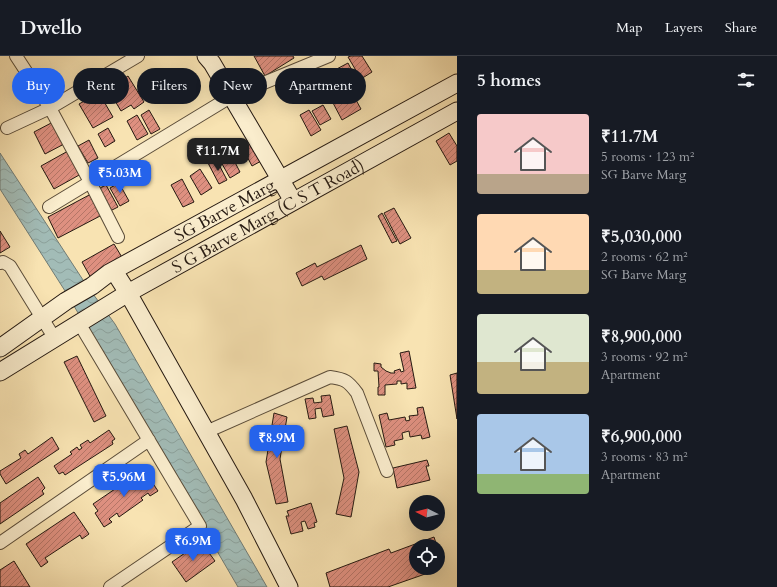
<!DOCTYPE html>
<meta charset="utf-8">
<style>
:root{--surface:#171b24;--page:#242831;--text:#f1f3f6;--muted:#9ea1a6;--line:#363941;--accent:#2563eb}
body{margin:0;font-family:Cardo,serif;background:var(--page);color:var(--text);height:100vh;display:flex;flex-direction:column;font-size:15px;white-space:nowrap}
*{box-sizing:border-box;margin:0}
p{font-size:13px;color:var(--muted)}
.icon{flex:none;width:22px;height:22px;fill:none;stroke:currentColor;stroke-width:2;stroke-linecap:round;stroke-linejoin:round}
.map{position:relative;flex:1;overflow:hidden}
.side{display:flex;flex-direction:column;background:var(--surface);width:320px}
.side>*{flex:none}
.guide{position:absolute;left:12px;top:12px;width:380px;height:36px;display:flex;gap:8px}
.needle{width:26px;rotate:276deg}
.fabs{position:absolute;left:409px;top:439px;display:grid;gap:8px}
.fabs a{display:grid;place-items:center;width:36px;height:36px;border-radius:50%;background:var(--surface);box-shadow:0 4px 16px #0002;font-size:20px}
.price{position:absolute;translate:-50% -34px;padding:0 9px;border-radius:8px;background:var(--accent);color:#fff;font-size:13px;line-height:26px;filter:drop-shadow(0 1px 2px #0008)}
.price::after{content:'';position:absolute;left:50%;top:24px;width:12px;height:9px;margin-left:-6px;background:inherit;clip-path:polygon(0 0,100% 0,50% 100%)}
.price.current{background:#222;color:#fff}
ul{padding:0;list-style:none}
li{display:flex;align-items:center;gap:12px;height:100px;padding:0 20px}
li span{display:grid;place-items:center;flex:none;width:112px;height:80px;border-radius:4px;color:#555}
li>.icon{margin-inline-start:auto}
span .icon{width:48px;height:48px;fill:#fffc;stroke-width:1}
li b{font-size:17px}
h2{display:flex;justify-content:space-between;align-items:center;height:48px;padding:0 20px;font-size:17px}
.chip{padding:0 14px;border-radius:18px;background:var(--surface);box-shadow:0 4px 16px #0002;font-size:14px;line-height:36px}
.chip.current{background:var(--accent);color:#fff}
header{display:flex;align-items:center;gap:24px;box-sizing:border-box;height:56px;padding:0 20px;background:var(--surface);border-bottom:1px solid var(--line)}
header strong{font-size:19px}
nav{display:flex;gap:22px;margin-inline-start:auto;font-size:14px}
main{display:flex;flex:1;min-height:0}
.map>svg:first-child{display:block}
.water{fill:url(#water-waves);stroke:#707b75}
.building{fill:url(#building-hatch);stroke:#251911}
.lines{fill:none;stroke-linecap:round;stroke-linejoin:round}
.street-casing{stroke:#5a4c39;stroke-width:14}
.secondary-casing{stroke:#251911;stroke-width:19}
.street{stroke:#faedcd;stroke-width:12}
.secondary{stroke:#faedcd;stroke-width:17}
.labels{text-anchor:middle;stroke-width:3;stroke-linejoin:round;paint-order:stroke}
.street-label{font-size:17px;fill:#251911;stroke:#faedcd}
</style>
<header>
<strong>Dwello</strong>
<nav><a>Map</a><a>Layers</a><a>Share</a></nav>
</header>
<main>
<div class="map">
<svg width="457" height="531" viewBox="0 0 457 531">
<defs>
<pattern id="water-waves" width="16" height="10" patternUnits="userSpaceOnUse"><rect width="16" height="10" fill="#a2bcb7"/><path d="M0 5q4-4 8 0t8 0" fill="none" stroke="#8ba19c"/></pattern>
<pattern id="building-hatch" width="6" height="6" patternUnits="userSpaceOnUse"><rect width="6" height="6" fill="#de9080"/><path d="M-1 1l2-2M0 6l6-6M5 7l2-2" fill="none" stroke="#b47567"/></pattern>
</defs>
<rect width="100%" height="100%" fill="#f8e3b2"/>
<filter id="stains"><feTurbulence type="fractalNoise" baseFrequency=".005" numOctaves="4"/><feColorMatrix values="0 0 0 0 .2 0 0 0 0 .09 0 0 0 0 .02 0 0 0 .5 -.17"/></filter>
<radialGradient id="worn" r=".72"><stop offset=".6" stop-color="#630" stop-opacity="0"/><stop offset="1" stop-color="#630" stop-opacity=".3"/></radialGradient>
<path class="water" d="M0 97 85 227 115 268 267 531H238L67 238 0 133Z"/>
<path class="building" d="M254 0H293L294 2 265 20Z
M351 0H362L372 16 361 23 348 1Z
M348 7 357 24 340 33 331 16Z
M330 18 335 28 324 34 319 24Z
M128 20 144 46 134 53 131 49 121 55 108 33Z
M351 35 361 53 342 64 332 45Z
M99 37 113 61 93 72 79 48Z
M323 49 331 63 320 69 312 55Z
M149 54 160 73 151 78 141 59Z
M309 54 321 74 311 80 300 59Z
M137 59 148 78 137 84 127 65Z
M55 65 66 87 45 98 34 76Z
M108 72 115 85 105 91 98 78Z
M449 77 457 90V105L450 109 436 85Z
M252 83 263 104 252 110 241 89Z
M89 84 98 102 88 107 78 90Z
M228 93 240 116 230 122 217 99Z
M68 95 81 118 54 133 41 110Z
M216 103 227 124 219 128 208 107Z
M200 113 212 132 201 139 190 120Z
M182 123 194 146 183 151 171 129Z
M119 127 129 145 120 150 110 132Z
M106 129 118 151 108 156 96 134Z
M91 138 102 159 58 182 48 161Z
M394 152 411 182 400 188 384 157Z
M382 157 397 185 392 187 378 160Z
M0 175 10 191 0 197Z
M114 188 123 203 91 222 82 206Z
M361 189 367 203 324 224 322 220 302 230 296 217 315 207 317 211Z
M409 295 416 332 407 333V327L401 328V325H397V328L385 329V339H378V331H379L378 315H374V307L381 308V311L386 315 391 317H395L394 315 400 313 401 316 404 315 400 297Z
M77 300 106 360 94 366 64 306Z
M457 317V363L450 319Z
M330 339 334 359 323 361 321 352 315 353 316 362 309 363 305 343 313 342 314 347 322 346 321 340Z
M423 351 430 381 422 383 421 379 410 381 409 375 402 377 403 383 394 385 395 389 386 391 379 359 387 357 389 364 405 361 406 365 410 364 409 360 418 359 417 352Z
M274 357 287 361 280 403 288 446 276 448 266 406Z
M347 370 359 416 351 461 336 458 344 422 334 373Z
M109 374 115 383 112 385 113 388 65 419 63 416 59 418 54 410 72 398 70 396 77 391 79 394 82 392 80 389 88 384 90 387Z
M52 381 59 393 6 428 0 418V415L21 402 19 398 25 394 28 398Z
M427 404 429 410H426L430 424 397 432 393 412Z
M140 416 146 426 150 423 158 435 150 440 148 437 141 442 143 444 119 461 117 457 109 463 112 466 104 471 95 457 98 455 93 448Z
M38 421 45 432 42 435 44 438 0 468V447Z
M311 447 317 466 314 467 315 471 308 473 305 465 301 466 303 475 291 478 286 460H289L287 455Z
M74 456 89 478 82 483 80 479 45 502 48 506 41 511 26 488Z
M434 481 437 490H416V512H427L428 517 388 531H330L326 517 389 493 391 497Z
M201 486 215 505 186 526 172 506Z
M14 505 30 531H0V514Z"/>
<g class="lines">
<g class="street-casing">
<path id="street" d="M16 0 50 52 90 126 118 181
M7 72 50 52 138 0
M49 151 232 40 329 0
M0 207 3 206 10 210 55 283
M79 267 200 470 110 531
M206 376 330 321C345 323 348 325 357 337L387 415
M0 487 149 384"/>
</g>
<g class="secondary-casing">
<g id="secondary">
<path d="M206 0 212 7 293 145"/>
<path d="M114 215 128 237 244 443 289 531"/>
<path id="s1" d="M0 292 66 245 92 230 109 217 457 27"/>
<path id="s2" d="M0 316 128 237 457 55"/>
</g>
</g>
<use href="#street" class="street"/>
<use href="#secondary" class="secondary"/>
</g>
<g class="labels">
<g class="street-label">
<text dy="6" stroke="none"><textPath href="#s1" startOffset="264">SG Barve Marg</textPath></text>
<text dy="6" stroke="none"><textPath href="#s2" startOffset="310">S G Barve Marg (C S T Road)</textPath></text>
</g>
</g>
<rect width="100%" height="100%" filter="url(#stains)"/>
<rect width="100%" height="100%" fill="url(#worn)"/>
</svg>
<div class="fabs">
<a><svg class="needle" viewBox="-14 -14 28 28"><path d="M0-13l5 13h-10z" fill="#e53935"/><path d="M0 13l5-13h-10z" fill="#9ea1a6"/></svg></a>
<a><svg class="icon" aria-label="locate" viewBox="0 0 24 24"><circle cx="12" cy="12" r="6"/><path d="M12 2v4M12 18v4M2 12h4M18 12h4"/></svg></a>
</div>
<b class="price current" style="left:218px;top:116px">₹11.7M</b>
<b class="price" style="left:120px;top:138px">₹5.03M</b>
<b class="price" style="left:277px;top:403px">₹8.9M</b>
<b class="price" style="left:124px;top:442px">₹5.96M</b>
<b class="price" style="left:193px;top:506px">₹6.9M</b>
<div class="guide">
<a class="chip current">Buy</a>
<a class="chip">Rent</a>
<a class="chip">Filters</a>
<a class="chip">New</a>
<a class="chip">Apartment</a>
</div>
</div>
<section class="side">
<h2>5 homes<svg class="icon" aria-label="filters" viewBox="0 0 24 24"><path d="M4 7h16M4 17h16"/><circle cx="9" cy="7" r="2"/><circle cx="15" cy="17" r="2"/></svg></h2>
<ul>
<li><span style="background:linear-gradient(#f6c9c9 75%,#b9a48a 0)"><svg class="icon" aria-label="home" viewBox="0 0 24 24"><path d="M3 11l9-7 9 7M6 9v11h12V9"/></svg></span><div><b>₹11.7M</b><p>5 rooms · 123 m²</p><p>SG Barve Marg</p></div></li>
<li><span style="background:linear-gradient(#ffd9b3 70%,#c2b280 0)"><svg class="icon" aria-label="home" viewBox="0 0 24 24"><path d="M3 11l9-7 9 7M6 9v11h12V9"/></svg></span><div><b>₹5,030,000</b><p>2 rooms · 62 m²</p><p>SG Barve Marg</p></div></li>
<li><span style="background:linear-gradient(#dfe7d0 60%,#c2b280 0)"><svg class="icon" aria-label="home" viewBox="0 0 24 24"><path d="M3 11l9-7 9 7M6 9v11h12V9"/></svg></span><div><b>₹8,900,000</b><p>3 rooms · 92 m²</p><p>Apartment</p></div></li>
<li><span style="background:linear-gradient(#a9c7e8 75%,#8fb573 0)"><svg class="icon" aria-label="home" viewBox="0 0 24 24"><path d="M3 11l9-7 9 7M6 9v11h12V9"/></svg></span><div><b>₹6,900,000</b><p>3 rooms · 83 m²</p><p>Apartment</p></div></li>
</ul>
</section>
</main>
